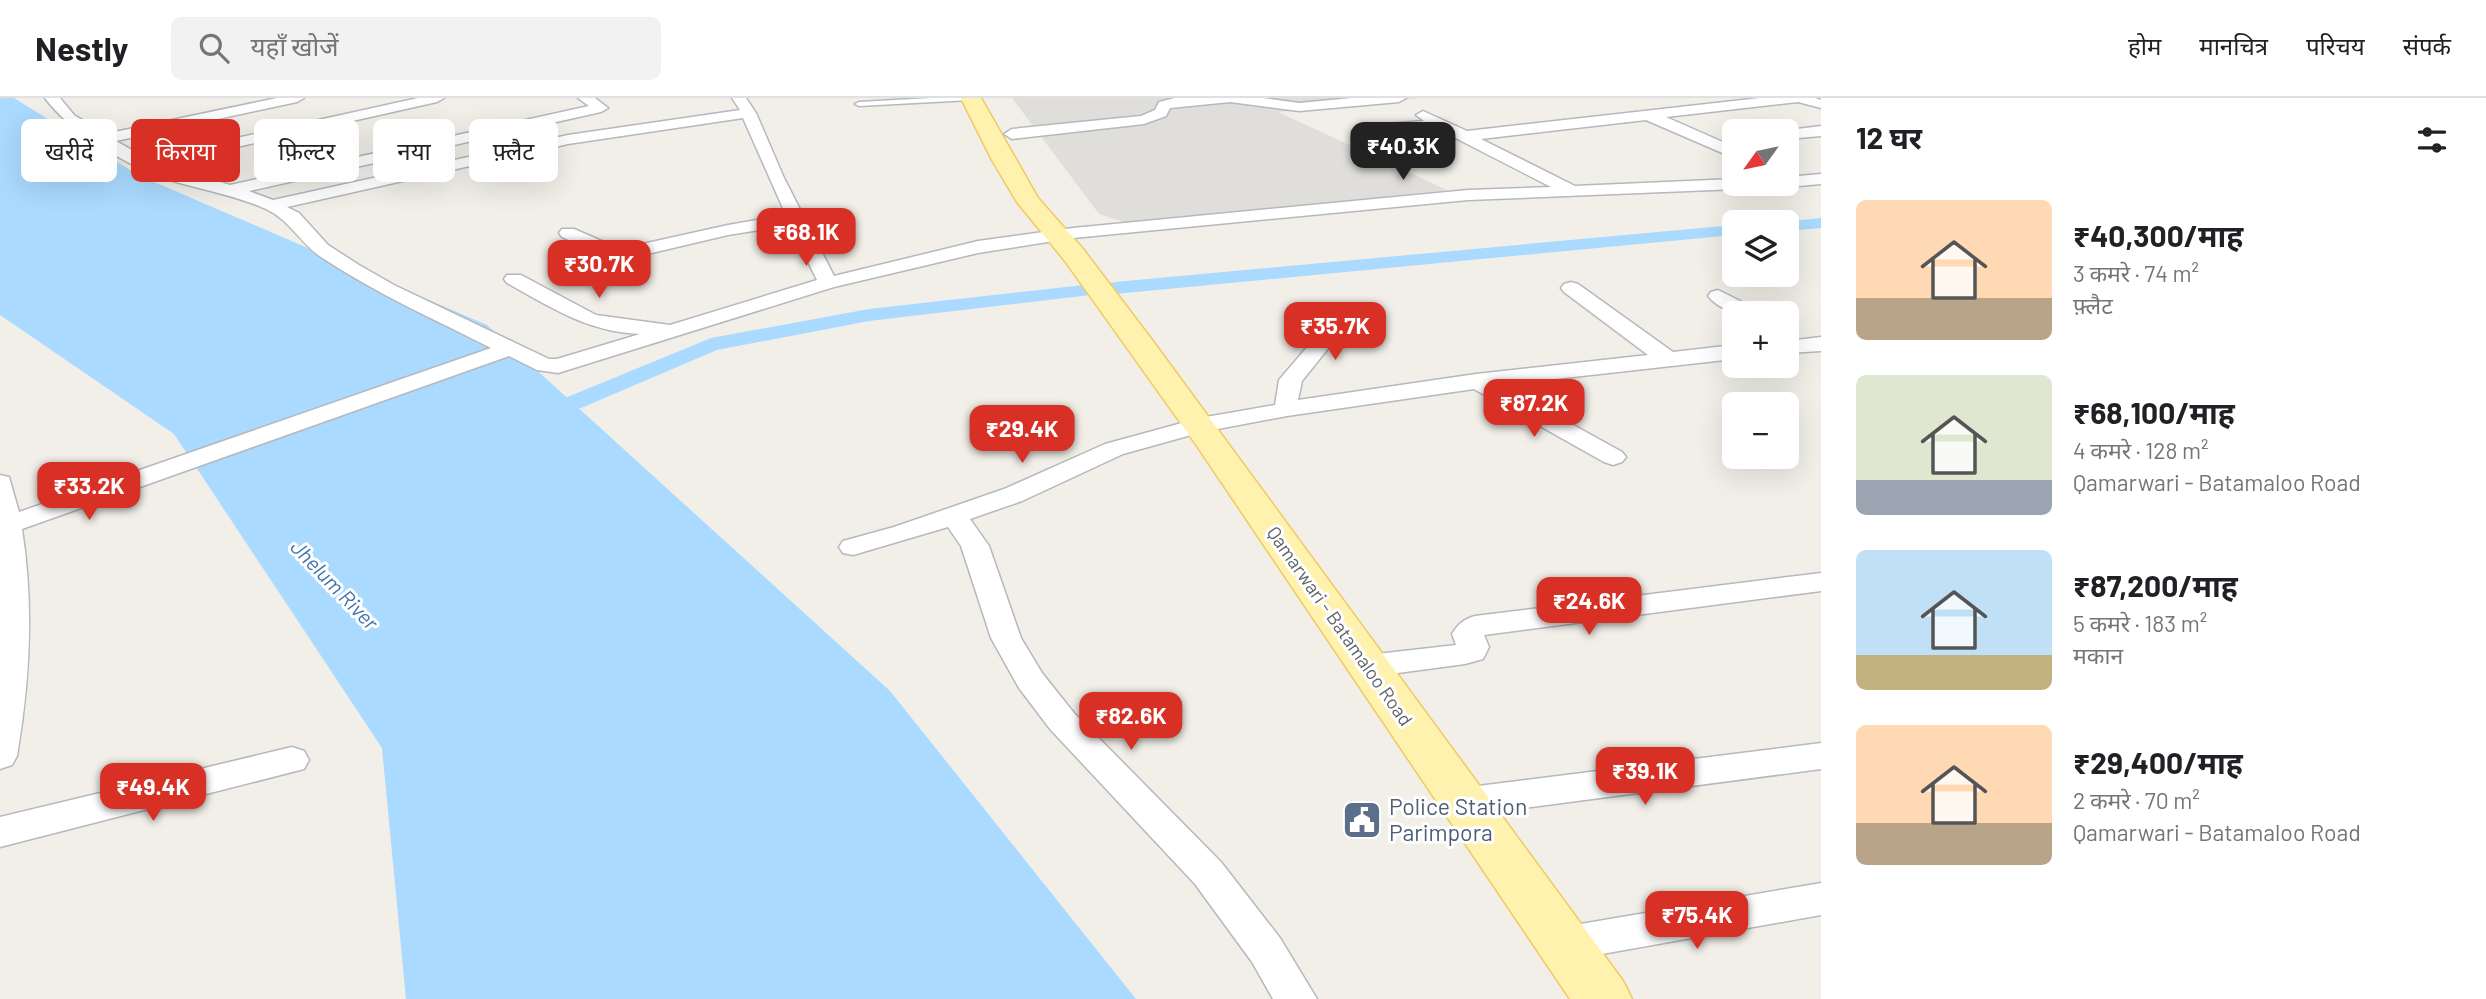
<!DOCTYPE html>
<html lang="hi">
<meta charset="utf-8">
<style>
:root{--surface:#fff;--page:#f2f2f2;--text:#202124;--muted:#757577;--line:#e0e0e0;--accent:#d93025}
body{margin:0;font-family:Barlow,"Noto Sans Devanagari",sans-serif;background:var(--page);color:var(--text);height:100vh;display:flex;flex-direction:column;font-size:26px;white-space:nowrap}
*{box-sizing:border-box;margin:0}
p{font-size:23px;color:var(--muted)}
.icon{flex:none;width:38px;height:38px;fill:none;stroke:currentColor;stroke-width:2;stroke-linecap:round;stroke-linejoin:round}
.map{position:relative;flex:1;overflow:hidden}
.details{display:flex;flex-direction:column;background:var(--surface);width:665px}
.details>*{flex:none}
.banner{position:absolute;left:21px;top:21px;width:665px;height:63px;display:flex;gap:14px}
.needle{width:46px;rotate:237deg}
.controls{position:absolute;left:1722px;top:21px;display:grid;gap:14px}
.controls a{display:grid;place-items:center;width:77px;height:77px;border-radius:10px;background:var(--surface);box-shadow:0 7px 28px #0002;font-size:35px}
.price{position:absolute;translate:-50% -60px;padding:0 16px;border-radius:14px;background:var(--accent);color:#fff;font-size:23px;line-height:46px;filter:drop-shadow(0 2px 4px #0008)}
.price::after{content:'';position:absolute;left:50%;top:42px;width:21px;height:16px;margin-left:-10px;background:inherit;clip-path:polygon(0 0,100% 0,50% 100%)}
.price.on{background:#222;color:#fff}
ul{padding:0;list-style:none}
li{display:flex;align-items:center;gap:21px;height:175px;padding:0 35px}
li span{display:grid;place-items:center;flex:none;width:196px;height:140px;border-radius:10px;color:#555}
li>.icon{margin-inline-start:auto}
span .icon{width:84px;height:84px;fill:#fffc;stroke-width:1}
li b{font-size:30px}
h2{display:flex;justify-content:space-between;align-items:center;height:84px;padding:0 35px;font-size:30px}
.pill{padding:0 24px;border-radius:10px;background:var(--surface);box-shadow:0 7px 28px #0002;font-size:24px;line-height:63px}
.pill.on{background:var(--accent);color:#fff}
header{display:flex;align-items:center;gap:42px;box-sizing:border-box;height:98px;padding:0 35px;background:var(--surface);border-bottom:2px solid var(--line)}
header strong{font-size:33px}
nav{display:flex;gap:38px;margin-inline-start:auto;font-size:24px}
.search{width:490px;height:63px;background:var(--page);display:flex;align-items:center;gap:18px;box-sizing:border-box;padding:0 24px;border-radius:10px;color:var(--muted);font-size:26px}
main{display:flex;flex:1;min-height:0}
.map>svg:first-child{display:block}
.industrial{fill:#e0deda}
.water{fill:#aadaff}
.lines{fill:none;stroke-linecap:round;stroke-linejoin:round}
.canal{fill:#aadaff;fill-rule:evenodd}
.lane-casing{stroke:#b5b8bc;stroke-width:3}
.street-casing{stroke:#b5b8bc;stroke-width:3}
.primary-casing{stroke:#f2c960;stroke-width:3}
.lane{fill:#fff;fill-rule:evenodd}
.street{fill:#fff;fill-rule:evenodd}
.primary{fill:#fff2af;fill-rule:evenodd}
.labels{text-anchor:middle;stroke-width:6;stroke-linejoin:round;paint-order:stroke}
.street-label{font-size:19px;fill:#5f6368;stroke:#fff}
.water-label{font-size:21px;font-style:italic;fill:#4174aa;stroke:#fff}
.near-service-label{font-size:23px;fill:#4e5e75;stroke:#fff;text-anchor:start}
</style>
<header>
<strong>Nestly</strong>
<div class="search"><svg class="icon" aria-label="search" viewBox="0 0 24 24"><circle cx="10" cy="10" r="6"/><path d="M15 15l6 6"/></svg>यहाँ खोजें</div>
<nav><a>होम</a><a>मानचित्र</a><a>परिचय</a><a>संपर्क</a></nav>
</header>
<main>
<div class="map">
<svg width="1821" height="901" viewBox="0 0 1821 901">
<rect width="100%" height="100%" fill="#f1efe8"/>
<path class="industrial" d="M1012 0H1422L1278 14 1447 92 1130 126 1099 116Z"/>
<path class="water" d="M0 0H14L138 77 487 227 890 593 1136 901H406L382 650 174 336 0 217Z"/>
<g class="lines">
<path class="canal" d="M1821 120V130L1787 133V124H1781Z
M1734 127V137L1115 196 1108 194 1105 190 1108 186 1115 184Z
M1084 187 1091 189 1094 193 1091 197 869 223 717 252 581 310H565L561 305 565 300 711 240 869 211Z"/>
<g class="lane-casing">
<path id="lane" d="M931 0H975L971 2 859 8 855 6 859 4Z"/>
</g>
<g class="street-casing">
<path id="street" d="M45 0H60L74 17 105 36 277 0H304L297 4 116 43 146 60 418 0H444L437 4 161 66 230 87 589 8 578 0H595L608 10 601 14 249 93 273 102 568 37 740 12 732 0H746L756 15 784 80 834 178 978 143 1073 130 1468 92 1551 89 1438 31 1360 38 1352 33 1360 28 1424 23 1416 17 1423 13 1467 33 1760 0H1815L1821 2V10L1798 4 1666 19 1734 49V60L1646 22 1481 41 1575 88 1734 81V86H1745L1737 91 1468 102 1073 140 978 155 834 189 558 275 537 272 509 258 22 431C34 507 30 582 17 658L12 667 0 671V377L9 379 19 414 491 250C434 221 375 195 321 159 300 145 290 122 266 111 233 96 197 91 163 80 124 65 70 34 45 0ZM743 20 786 117 728 127 620 151 574 131H562L559 135 562 139 618 163 728 137 790 127 817 182 670 227 596 217 521 177H507L504 181 507 185C552 210 588 234 640 236L557 261H549L394 187 359 167 328 147 299 115 287 109 568 46Z
M1175 0H1263L1299 5 1352 0H1406L1399 4 1299 13 1230 4 1170 10 1166 18 1144 26 1012 41 1004 36 1012 31 1141 18 1155 12 1159 4Z
M1821 28V38L1787 41V33H1781Z
M1821 76V86L1787 89 1780 86H1787V79Z
M1571 184 1578 186 1673 254 1734 247V261L1501 287 1622 354 1626 359 1622 364 1613 367 1604 364 1474 291 1287 318 1202 334 1123 356 1022 403 970 421 989 448 1021 540 1042 575 1074 615 1221 764 1280 840 1317 901H1273L1252 864 1195 786 1050 631 1019 590 991 540 961 448 948 429 853 457 843 455 839 449 843 443 894 429 1004 391 1105 346 1200 320 1275 307 1279 282 1308 248 1301 220 1304 216H1318L1330 248 1302 283 1298 302 1476 276 1648 257 1564 194 1561 190 1564 186Z
M1718 192 1756 211 1759 215C1740 216 1721 214 1708 198L1711 194Z
M1821 239V253L1787 255V243Z
M1821 475V493L1484 537 1489 549 1483 561 1465 566 1368 579 1357 576 1352 568 1357 560 1368 557 1456 547 1452 536C1458 526 1464 521 1475 518Z
M1821 645V671L1462 718 1449 714 1444 704 1449 694 1462 690Z
M292 649 304 653 309 662 304 671 0 749V719Z
M1821 785V817L1563 863 1549 858 1543 846 1549 834 1563 829Z"/>
</g>
<g class="primary-casing">
<path id="primary" d="M961 0H981L1038 100 1083 151 1152 242 1623 883 1632 901H1570L1197 348 1065 163 1017 104 992 62Z"/>
</g>
<use href="#lane" class="lane"/>
<use href="#street" class="street"/>
<use href="#primary" class="primary"/>
</g>
<defs>
<g id="civic-square" transform="scale(2.0125)"><rect x="-9" y="-9" width="18" height="18" rx="4" fill="#5c6f8a" stroke="#fff"/><path d="M-.6-6.5H3V-4.5H.6V-3L4-1V1h2V6H-6V1h2V-1L-.6-3ZM-1.2 2.5V6h2.4V2.5Z" fill="#fff"/></g>
</defs>
<g fill-rule="evenodd">
<use href="#civic-square" x="1362" y="722"/>
</g>
<g class="labels">
<g class="street-label">
<text transform="translate(1340 528) rotate(55)" y="7">Qamarwari - Batamaloo Road</text>
</g>
<g class="water-label">
<text transform="translate(334 487) rotate(46)" y="7">Jhelum River</text>
</g>
<g class="near-service-label">
<text x="1389" y="717">Police Station<tspan x="1389" dy="26">Parimpora</tspan></text>
</g>
</g>
</svg>
<div class="controls">
<a><svg class="needle" viewBox="-14 -14 28 28"><path d="M0-13l5 13h-10z" fill="#e53935"/><path d="M0 13l5-13h-10z" fill="#757577"/></svg></a>
<a><svg class="icon" aria-label="layers" viewBox="0 0 24 24"><path d="M12 4l9 5-9 5-9-5zM3 14l9 5 9-5"/></svg></a>
<a>+</a>
<a>−</a>
</div>
<b class="price on" style="left:1403px;top:84px">₹40.3K</b>
<b class="price" style="left:806px;top:170px">₹68.1K</b>
<b class="price" style="left:599px;top:202px">₹30.7K</b>
<b class="price" style="left:1335px;top:264px">₹35.7K</b>
<b class="price" style="left:1534px;top:341px">₹87.2K</b>
<b class="price" style="left:1022px;top:367px">₹29.4K</b>
<b class="price" style="left:89px;top:424px">₹33.2K</b>
<b class="price" style="left:1589px;top:539px">₹24.6K</b>
<b class="price" style="left:1131px;top:654px">₹82.6K</b>
<b class="price" style="left:1645px;top:709px">₹39.1K</b>
<b class="price" style="left:153px;top:725px">₹49.4K</b>
<b class="price" style="left:1697px;top:853px">₹75.4K</b>
<div class="banner">
<a class="pill">खरीदें</a>
<a class="pill on">किराया</a>
<a class="pill">फ़िल्टर</a>
<a class="pill">नया</a>
<a class="pill">फ़्लैट</a>
</div>
</div>
<section class="details">
<h2>12 घर<svg class="icon" aria-label="filters" viewBox="0 0 24 24"><path d="M4 7h16M4 17h16"/><circle cx="9" cy="7" r="2"/><circle cx="15" cy="17" r="2"/></svg></h2>
<ul>
<li><span style="background:linear-gradient(#ffd9b3 70%,#b9a48a 0)"><svg class="icon" aria-label="home" viewBox="0 0 24 24"><path d="M3 11l9-7 9 7M6 9v11h12V9"/></svg></span><div><b>₹40,300/माह</b><p>3 कमरे · 74 m²</p><p>फ़्लैट</p></div></li>
<li><span style="background:linear-gradient(#dfe7d0 75%,#9aa5b1 0)"><svg class="icon" aria-label="home" viewBox="0 0 24 24"><path d="M3 11l9-7 9 7M6 9v11h12V9"/></svg></span><div><b>₹68,100/माह</b><p>4 कमरे · 128 m²</p><p>Qamarwari - Batamaloo Road</p></div></li>
<li><span style="background:linear-gradient(#bfe0f5 75%,#c2b280 0)"><svg class="icon" aria-label="home" viewBox="0 0 24 24"><path d="M3 11l9-7 9 7M6 9v11h12V9"/></svg></span><div><b>₹87,200/माह</b><p>5 कमरे · 183 m²</p><p>मकान</p></div></li>
<li><span style="background:linear-gradient(#ffd9b3 70%,#b9a48a 0)"><svg class="icon" aria-label="home" viewBox="0 0 24 24"><path d="M3 11l9-7 9 7M6 9v11h12V9"/></svg></span><div><b>₹29,400/माह</b><p>2 कमरे · 70 m²</p><p>Qamarwari - Batamaloo Road</p></div></li>
</ul>
</section>
</main>
